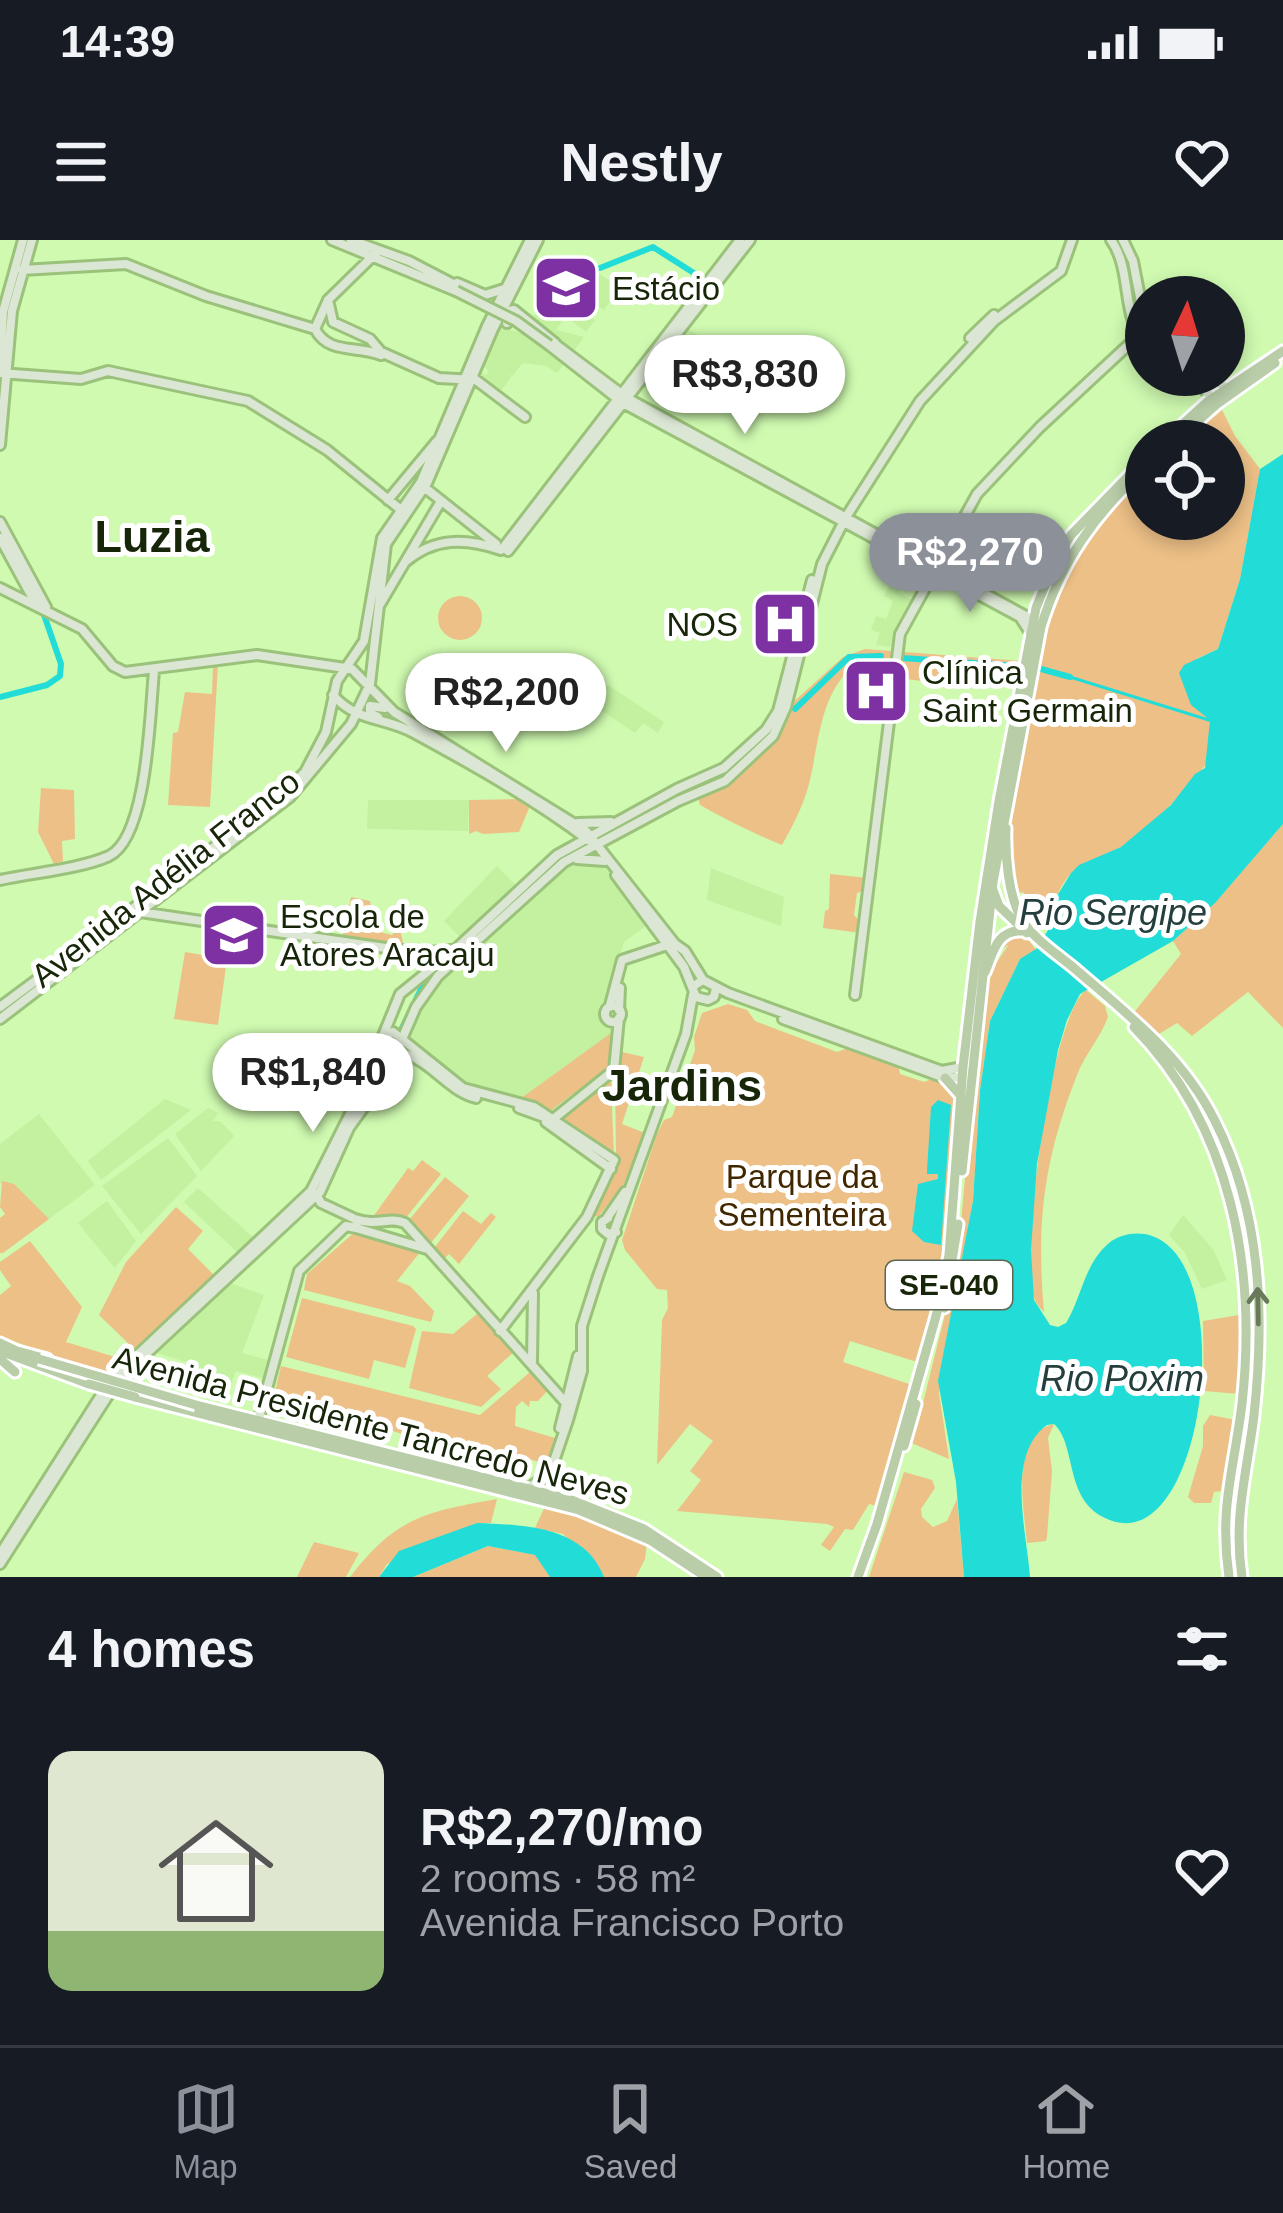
<!DOCTYPE html>
<meta charset="utf-8">
<style>
:root{--surface:#171b24;--page:#242831;--text:#f1f3f6;--muted:#9ea1a6;--line:#363941;--accent:#8c9099}
body{margin:0;font-family:Helvetica,sans-serif;background:var(--page);color:var(--text);height:100vh;display:flex;flex-direction:column;font-size:45px;white-space:nowrap}
*{box-sizing:border-box;margin:0}
p{font-size:39px;color:var(--muted)}
.icon{flex:none;width:66px;height:66px;fill:none;stroke:currentColor;stroke-width:2;stroke-linecap:round;stroke-linejoin:round}
.map{position:relative;height:1337px;overflow:hidden}
.panel{display:flex;flex-direction:column;background:var(--surface);flex:1}
.panel>*{flex:none}
.needle{width:78px;rotate:4deg}
.fabs{position:absolute;left:1125px;top:36px;display:grid;gap:24px}
.fabs a{display:grid;place-items:center;width:120px;height:120px;border-radius:50%;background:var(--surface);box-shadow:0 6px 18px #0003;font-size:60px}
.price{position:absolute;translate:-50% -102px;padding:0 27px;border-radius:42px;background:#fff;color:#222;font-size:39px;line-height:78px;filter:drop-shadow(0 3px 6px #0008)}
.price::after{content:'';position:absolute;left:50%;top:72px;width:36px;height:27px;margin-left:-18px;background:inherit;clip-path:polygon(0 0,100% 0,50% 100%)}
.price.active{background:var(--accent);color:#fff}
ul{padding:0;list-style:none}
li{display:flex;align-items:center;gap:36px;height:300px;padding:0 48px}
li+li{border-top:3px solid var(--line)}
li span{display:grid;place-items:center;flex:none;width:336px;height:240px;border-radius:24px;color:#555}
li>.icon{margin-inline-start:auto}
span .icon{width:144px;height:144px;fill:#fffc;stroke-width:1}
li b{font-size:51px}
h2{display:flex;justify-content:space-between;align-items:center;height:144px;padding:0 48px;font-size:51px}
.status{display:flex;justify-content:space-between;align-items:center;height:84px;padding:0 60px;background:var(--surface);direction:ltr}
.status svg{height:33px;fill:currentColor}
header{display:flex;justify-content:space-between;align-items:center;height:156px;padding:0 48px;background:var(--surface);font-size:54px;font-weight:700}
.tabs{display:flex;justify-content:space-around;align-items:center;height:168px;border-top:3px solid var(--line);background:var(--surface);font-size:33px;color:var(--muted)}
.tabs a{display:grid;justify-items:center;gap:6px}
.tabs .active{color:var(--accent)}
.map>svg:first-child{display:block}
.built{fill:#c3f1a0}
.green{fill:#edc087}
.water{fill:#22dcd7}
.lines{fill:none;stroke-linecap:round;stroke-linejoin:round}
.stream{stroke:#22dcd7;stroke-width:3}
.canal{stroke:#22dcd7;stroke-width:6}
.river{stroke:#22dcd7;stroke-width:8}
.secondary-casing{stroke:#9ac27b;stroke-width:14}
.primary-casing{stroke:#fff;stroke-width:15}
.secondary{stroke:#dce6d4;stroke-width:8}
.primary{stroke:#b9cda9;stroke-width:9}
.secondary-bridge-casing{stroke:#9ac27b;stroke-width:14;stroke-linecap:butt}
.primary-bridge-casing{stroke:#fff;stroke-width:15;stroke-linecap:butt}
.secondary-bridge{stroke:#dce6d4;stroke-width:8}
.primary-bridge{stroke:#b9cda9;stroke-width:9}
.oneway{stroke:#687a59}
.labels{text-anchor:middle;stroke-width:10;stroke-linejoin:round;paint-order:stroke}
.shield{fill:#fff;stroke:#5d6753;stroke-width:3}
.shield-label{font-size:30px;font-weight:bold;fill:#172609}
.poi-label{font-size:33px;fill:#172609;stroke:#fff;text-anchor:start}
.street-label{font-size:33px;fill:#172609;stroke:#fff}
.park-label{font-size:33px;fill:#412700;stroke:#fff}
.water-label{font-size:36px;font-style:italic;fill:#243f3e;stroke:#fff}
.district-label{font-size:45px;font-weight:bold;fill:#172609;stroke:#fff}
</style>
<div class="status"><b>14:39</b><svg viewBox="0 0 49 12"><path d="M0 12V9h3v3zM5 12V6h3v6zM10 12V3h3v9zM15 12V0h3v12zM26 1h20v11H26zM47 4h2v5h-2z"/></svg></div>
<header><svg class="icon" aria-label="menu" viewBox="0 0 24 24"><path d="M4 6h16M4 12h16M4 18h16"/></svg>Nestly<svg class="icon" aria-label="heart" viewBox="0 0 24 24"><path d="M12 20l-8-8c-3-5 5-10 8-4 3-6 11-1 8 4z"/></svg></header>
<div class="map">
<svg width="1283" height="1337" viewBox="0 0 1283 1337">
<rect width="100%" height="100%" fill="#cffab0"/>
<path class="built" d="M583 22 620 48 604 70 587 59 580 69 595 80 586 92 566 76 556 90 584 97 572 113 530 80Z
M503 87 529 96 565 122 557 133 546 126 523 123 512 136 508 134 511 137 499 154 476 136 478 130 486 135 489 131 481 125 495 91Z
M686 88 708 100 665 160 642 146Z
M904 317 928 330 922 344 908 336 899 352 913 361 891 407 876 405 880 393 871 390 876 376 886 379 893 361 884 356Z
M597 438 605 443 600 455 608 445 664 482 658 493 643 483 635 493 577 454 584 443 590 447Z
M368 560H469L468 591 367 589Z
M582 619 604 623 632 664 650 683 624 702 621 712 640 708 641 711 618 719 614 749 598 768 613 793 611 827 550 873 533 863 468 848 411 805 409 792 437 742 569 621Z
M497 626 518 647 461 698 444 681Z
M711 628 784 657 781 686 707 660Z
M165 859 191 870 101 940 88 921Z
M208 868 218 873 213 881H220L234 896 201 931 175 894Z
M39 874 95 945 49 979 0 943V904Z
M168 898 197 936 141 994 102 946Z
M198 948 254 998 238 1013 184 962Z
M107 961 136 1001 115 1028 78 983Z
M1183 975 1213 1009 1227 1040 1202 1049 1185 1013 1169 995Z
M227 1042 264 1055 242 1113 272 1121 267 1139 236 1131 230 1146 194 1142 196 1125 154 1112Z"/>
<path class="green" d="M1220 166 1235 196 1260 229 1240 339 1218 409 1196 419C1203 452 1216 486 1208 519 1205 530 1197 532 1192 540 1173 565 1144 592 1117 610 1107 617 1094 618 1083 624 1062 635 1051 665 1050 687L1023 652 1016 654 1008 600 1015 519 1041 396 1054 359 1071 330 1069 323 1088 292 1140 236 1146 234V279H1224V201H1180Z
M438 378a22 22 0 1 1 44 0a22 22 0 1 1-44 0Z
M865 409 1022 421 1020 431 997 427 973 429 970 447 898 438 899 421H891L888 436 848 431C817 463 819 511 807 551 801 570 792 587 782 605 752 593 727 580 700 565L698 557 720 549 750 524 778 495 789 466 843 417Z
M218 424 210 567 168 565 173 493 178 492 185 452 212 454 213 425Z
M41 548 74 550 75 599 62 601 63 621 54 624 38 592Z
M520 559 530 566 519 592 483 594 476 591 469 594V560Z
M1283 584V788L1248 752 1192 796 1177 783 1159 794 1131 776 1181 714 1173 701 1215 662Z
M830 634 868 638 866 650 857 653 854 675 862 684 861 693 823 688 825 671 829 669Z
M351 657 370 661 376 691 392 695 399 685 404 707 342 699Z
M1024 694 1036 710 1020 719 990 781 980 850 973 961 939 1153 949 1219 909 1202 919 1179 957 1026 980 775 989 734 1009 704 999 712 997 708 1002 697Z
M185 712 227 719 218 785 174 779Z
M1086 750 1105 766 1108 777C1101 797 1085 814 1077 835 1044 919 1036 982 1044 1072 1040 1068 1035 1063 1034 1057 1021 1011 1050 778 1086 750Z
M728 764 747 770 755 781 837 812 848 808 898 825 900 834 924 842 934 838 950 847 957 863 939 1042 917 1122 850 1101 843 1122 912 1145 877 1266 869 1264 853 1290 845 1289 830 1311 821 1305 834 1287 827 1284 677 1271 701 1240 690 1231 713 1201 690 1184 657 1225 662 1080 668 1068 667 1050 657 1049 625 1010 622 1000 657 894 664 880 672 877 695 810 694 797 702 773Z
M611 793 609 827 550 871 520 859Z
M622 812 644 817 622 884 645 893 624 944 598 977 594 976 616 920 615 837 621 829Z
M611 841 614 917 557 878Z
M422 920 441 934 405 979 393 976 370 981 408 928 413 931Z
M445 937 469 956 430 1004 408 981Z
M2 941 14 944 49 979 3 1013H0V978L5 974 0 967Z
M176 967 203 991 188 1009 214 1035 136 1111 99 1075 126 1022Z
M463 971 481 984 491 973 496 977 459 1024 449 1014 445 1018 434 1008Z
M358 989 421 1011 397 1041 410 1046 434 1071 431 1082 304 1050 307 1034Z
M30 1001 82 1067 66 1102 125 1120 107 1136 0 1096V1055L11 1046 0 1030V1022Z
M302 1058 413 1086 416 1089 405 1128 374 1120 369 1139 286 1117Z
M477 1074 514 1112 487 1136 501 1149 481 1167 409 1148 422 1091 453 1094Z
M1239 1075V1154L1204 1151 1203 1081Z
M281 1126 480 1175 530 1132 549 1149 538 1161H530L529 1167 522 1161 516 1167 515 1186 555 1198 546 1224 459 1199 455 1211 368 1183 365 1198 360 1197 363 1182 325 1170 319 1186 304 1182 307 1163 275 1152Z
M1210 1175 1236 1180 1222 1251 1214 1252 1211 1263H1194L1188 1257 1203 1206V1186Z
M1054 1184 1048 1198 1052 1231 1047 1297 1046 1301 1027 1303C1024 1270 1009 1193 1054 1184Z
M904 1232 932 1240 935 1248 921 1269 922 1277 933 1287 947 1281 957 1259 964 1337H869Z
M497 1259 491 1283H477L387 1324 379 1337H350C396 1277 425 1272 497 1259Z
M546 1264 580 1274 647 1302 645 1319 636 1337H604L563 1294 535 1288Z
M314 1302 359 1313 346 1337H297Z
M488 1306 536 1315 550 1337H413Z"/>
<path class="water" d="M1283 214V584L1215 663 1173 701 1080 754 1067 780 1058 810 1037 924 1031 1010 1034 1060 1050 1085 1058 1087 1066 1083C1082 1057 1084 1024 1109 1003 1120 994 1138 991 1152 996 1241 1026 1203 1326 1105 1278 1064 1259 1077 1205 1054 1184L1047 1185C1005 1215 1027 1293 1030 1337H964L956 1242 938 1141 973 961 980 850 990 781 1020 719 1036 709 1050 687 1052 664 1071 633 1079 625 1121 607 1171 565 1195 534 1205 528 1210 480 1191 465 1179 433 1184 425 1218 409 1240 339 1260 229Z
M938 860 951 865 941 1005 924 1002 912 991 918 944 938 939V934H927V930L931 867Z
M477 1283C525 1285 584 1286 604 1337H550L535 1315 488 1306 413 1337H379L399 1311Z"/>
<g class="lines">
<path class="stream" d="M1070 437 1212 481"/>
<path class="canal" d="M600 28 653 7 711 44
M15 42 28 0
M0 162 2 132
M902 418 1018 426
M1041 429 1070 437
M0 457 47 445 60 436 61 424 42 369
M795 469 849 417 881 416
M611 589 717 539 743 520
M503 670 562 618 586 603
M401 790 423 745 463 708
M350 879 381 837"/>
<path class="river" d="M1117 0 1127 20 1138 86
M1200 135 1219 156"/>
<g class="secondary-casing">
<path id="secondary" d="M332 0 456 51
M351 0 409 21 457 46
M1111 0C1133 31 1120 76 1146 105
M1123 0 1133 21 1146 88
M22 30 126 24 206 56 315 89
M457 43 485 55 504 49
M328 60 333 82 370 99 381 112 439 138 476 140 525 177
M507 83 505 72 514 70 555 103
M315 89C329 115 356 105 381 115
M315 89 328 60 374 15
M970 98 994 75
M551 101 627 158 1033 380
M549 105 623 163 1020 377 1031 394
M0 128 3 72 23 0
M0 133 81 139 108 131 248 161 327 210 400 269
M1191 135 1212 158
M1209 135 1226 148
M0 205 12 71 32 0
M424 247 496 304
M388 260 437 201
M0 282 46 367
M0 298 36 364
M503 308 740 0
M508 311 750 0
M405 322C435 297 465 298 501 310
M0 348 82 389 113 426 125 432 257 415 352 429 394 472 586 591 675 704 685 711 703 740
M379 366 441 261
M333 455C356 482 385 477 414 493 473 525 535 560 588 600
M378 477 370 473V466L385 468
M578 583 611 582
M577 619 605 621
M616 635 684 727 692 747
M0 640C32 633 80 629 109 616 148 597 150 471 154 431
M140 672 420 713 451 710
M391 714 435 725
M716 748 714 757 708 760 696 757 692 747 703 740 728 753 942 831 963 827
M855 755 900 394 977 254 1040 187 1138 96
M610 765 622 720 667 705
M605 774a8 8 0 1 1 16 0a8 8 0 1 1-16 0Z
M0 767 174 638 284 553 305 532 326 492 337 441 364 401 382 298 421 242 487 86 530 0
M619 770 620 748
M0 779 290 557 351 484 370 444 386 304 427 243 493 89 538 0
M783 779 945 838 962 837
M385 795 393 792 463 848 534 867 614 920 587 977 500 1091
M380 808C391 817 395 811 408 815 433 824 449 851 476 858
M519 868 552 880 614 830 619 778
M546 882 611 929
M317 956 321 963 353 978
M607 978 625 952
M608 978 602 982V989L608 994 616 992
M355 979C379 987 387 976 405 983L565 1162
M356 988 427 1009
M598 1036 686 794 693 755
M532 1122 533 1053
M259 1178 299 1031 346 986 356 988 357 981
M560 1188 578 1116
M529 1248 550 1233 568 1180 582 1131V1086L598 1036
M0 1314 110 1141 311 951 355 864 400 754 458 707 557 615 677 549 724 528 766 490 778 471 812 340
M0 1324 118 1140 320 952 349 888 385 838 416 767 438 736 564 622 678 561 725 541 773 496 786 467 822 324 846 277 920 161 994 81 1061 31 1072 0"/>
</g>
<g class="primary-casing">
<path id="primary" d="M1164 201 1207 162 1283 111
M1175 201 1217 164 1275 123
M1006 588C1005 615 1008 654 1021 678 1032 698 1056 713 1074 728 1127 774 1183 816 1215 881 1261 972 1265 1075 1254 1175 1247 1233 1233 1277 1242 1337
M993 650 999 666 1027 693
M985 732C993 713 997 689 1022 691
M1134 787C1232 887 1257 1029 1242 1164 1234 1230 1219 1267 1229 1337
M945 838 961 856
M962 931 993 642 1041 387C1061 321 1095 274 1146 227
M944 1068 958 984
M0 1103 17 1111
M0 1111 89 1144
M17 1111 47 1119
M0 1119 15 1132
M129 1130V1139L136 1145
M135 1157 579 1270 650 1300 706 1337
M196 1165 569 1259 644 1289 717 1337
M904 1206 916 1164
M858 1337 877 1284 938 1069 949 1015 963 827 980 682 999 561 1036 368 1054 323 1071 295 1146 218"/>
</g>
<use href="#secondary" class="secondary"/>
<use href="#primary" class="primary"/>
<g class="secondary-bridge-casing">
<path id="secondary-bridge" d="M456 51 516 81 549 105"/>
</g>
<g class="primary-bridge-casing">
<path id="primary-bridge" d="M39 1119 196 1165
M89 1144 135 1157"/>
</g>
<use href="#secondary-bridge" class="secondary-bridge"/>
<use href="#primary-bridge" class="primary-bridge"/>
</g>
<defs><path id="oneway-shaft" d="M-6 0H5M1.5-3L5.5 0L1.5 3" fill="none" stroke-width="1.6" stroke-linecap="round" stroke-linejoin="round" transform="scale(3)"/></defs>
<use class="oneway" href="#oneway-shaft" transform="translate(1258 1066) rotate(-91)"/>
<defs>
<g id="university-square" transform="scale(3.45)"><rect x="-9" y="-9" width="18" height="18" rx="4" fill="#7d31a3" stroke="#fff"/><path d="M0-5L7-2L0 1L-7-2ZM-4 1L0 2.5L4 1V4Q0 6-4 4Z" fill="#fff"/></g>
<g id="hospital-square" transform="scale(3.45)"><rect x="-9" y="-9" width="18" height="18" rx="4" fill="#7d31a3" stroke="#fff"/><path d="M-5-5h3v3.5h4V-5h3V5h-3V1.5h-4V5h-3Z" fill="#fff"/></g>
</defs>
<g fill-rule="evenodd">
<use href="#university-square" x="566" y="48"/>
<use href="#hospital-square" x="785" y="384"/>
<use href="#hospital-square" x="876" y="451"/>
<use href="#university-square" x="234" y="695"/>
</g>
<g class="labels">
<rect class="shield" x="886" y="1021" width="126" height="48" rx="9"/>
<g class="shield-label">
<text x="949" y="1055">SE-040</text>
</g>
<g class="poi-label">
<text x="612" y="60">Estácio</text>
<text x="738" y="396" text-anchor="end">NOS</text>
<text x="922" y="444">Clínica<tspan x="922" dy="38">Saint Germain</tspan></text>
<text x="280" y="688">Escola de<tspan x="280" dy="38">Atores Aracaju</tspan></text>
</g>
<g class="street-label">
<text transform="translate(165 638) rotate(-38)" y="12">Avenida Adélia Franco</text>
<text transform="translate(371 1185) rotate(15)" y="12">Avenida Presidente Tancredo Neves</text>
</g>
<g class="park-label">
<text x="802" y="948">Parque da<tspan x="802" dy="38">Sementeira</tspan></text>
</g>
<g class="water-label">
<text x="1113" y="685">Rio Sergipe</text>
<text x="1122" y="1151">Rio Poxim</text>
</g>
<g class="district-label">
<text x="152" y="312">Luzia</text>
<text x="682" y="861">Jardins</text>
</g>
</g>
</svg>
<div class="fabs">
<a><svg class="needle" viewBox="-14 -14 28 28"><path d="M0-13l5 13h-10z" fill="#e53935"/><path d="M0 13l5-13h-10z" fill="#9ea1a6"/></svg></a>
<a><svg class="icon" aria-label="locate" viewBox="0 0 24 24"><circle cx="12" cy="12" r="6"/><path d="M12 2v4M12 18v4M2 12h4M18 12h4"/></svg></a>
</div>
<b class="price" style="left:745px;top:197px">R$3,830</b>
<b class="price active" style="left:970px;top:375px">R$2,270</b>
<b class="price" style="left:506px;top:515px">R$2,200</b>
<b class="price" style="left:313px;top:895px">R$1,840</b>
</div>
<section class="panel">
<h2>4 homes<svg class="icon" aria-label="filters" viewBox="0 0 24 24"><path d="M4 7h16M4 17h16"/><circle cx="9" cy="7" r="2"/><circle cx="15" cy="17" r="2"/></svg></h2>
<ul>
<li><span style="background:linear-gradient(#dfe7d0 75%,#8fb573 0)"><svg class="icon" aria-label="home" viewBox="0 0 24 24"><path d="M3 11l9-7 9 7M6 9v11h12V9"/></svg></span><div><b>R$2,270/mo</b><p>2 rooms · 58 m²</p><p>Avenida Francisco Porto</p></div><svg class="icon" aria-label="heart" viewBox="0 0 24 24"><path d="M12 20l-8-8c-3-5 5-10 8-4 3-6 11-1 8 4z"/></svg></li>
</ul>
</section>
<nav class="tabs">
<a class="active"><svg class="icon" aria-label="map" viewBox="0 0 24 24"><path d="M3 6l6-2 6 2 6-2v14l-6 2-6-2-6 2zM9 4v14M15 6v14"/></svg>Map</a>
<a><svg class="icon" aria-label="saved" viewBox="0 0 24 24"><path d="M7 4h10v16l-5-4-5 4z"/></svg>Saved</a>
<a><svg class="icon" aria-label="home" viewBox="0 0 24 24"><path d="M3 11l9-7 9 7M6 9v11h12V9"/></svg>Home</a>
</nav>
